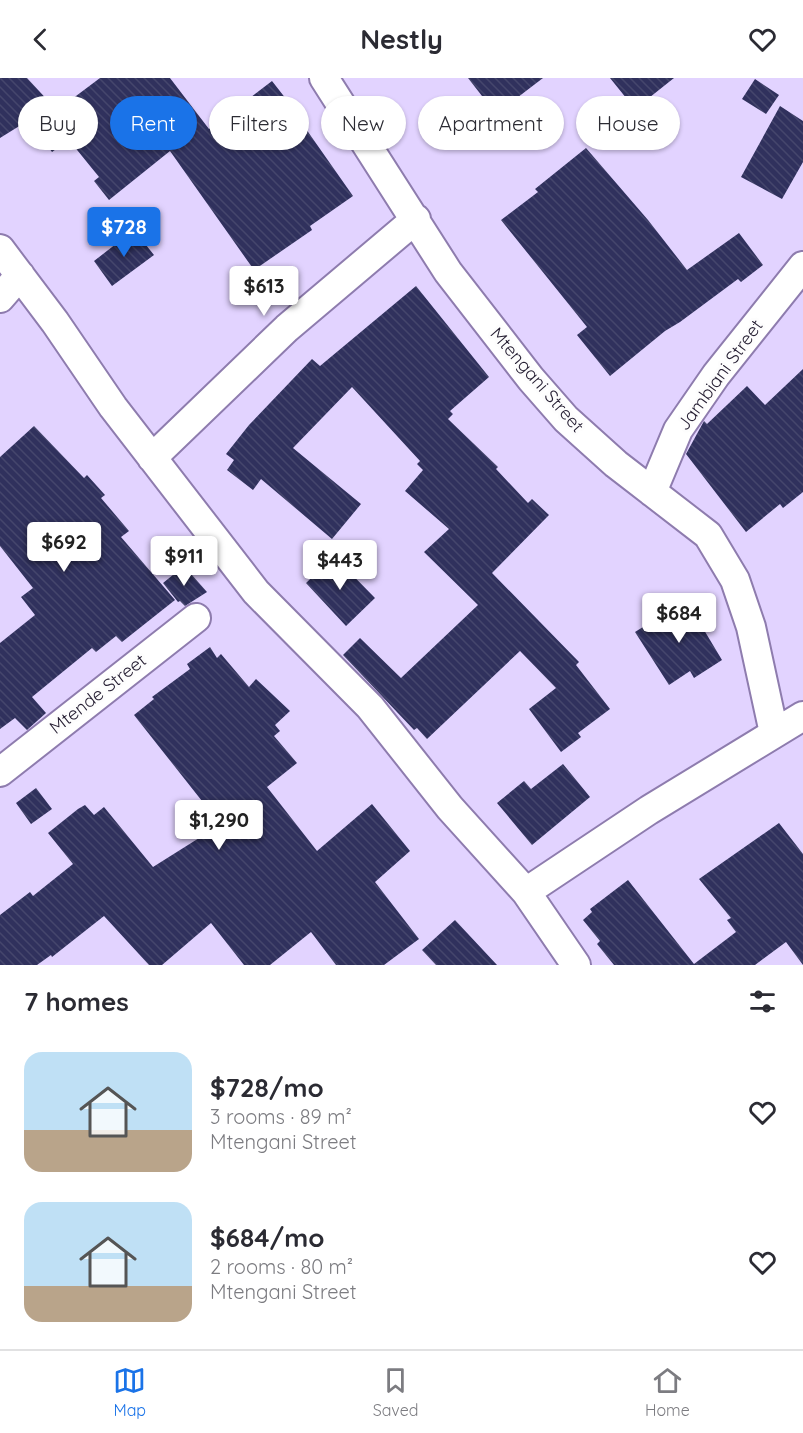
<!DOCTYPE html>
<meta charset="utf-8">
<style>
:root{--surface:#fff;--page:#f2f2f3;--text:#2b2b33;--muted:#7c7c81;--line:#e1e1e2;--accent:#1a73e8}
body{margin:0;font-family:Quicksand,sans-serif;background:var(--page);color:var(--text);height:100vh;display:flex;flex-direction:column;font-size:22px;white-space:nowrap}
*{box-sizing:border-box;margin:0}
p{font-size:20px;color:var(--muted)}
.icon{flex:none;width:33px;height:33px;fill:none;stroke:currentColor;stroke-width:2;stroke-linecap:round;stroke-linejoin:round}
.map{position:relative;height:887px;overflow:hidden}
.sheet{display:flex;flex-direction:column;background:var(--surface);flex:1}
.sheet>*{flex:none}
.hud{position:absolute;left:18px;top:18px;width:768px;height:54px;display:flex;gap:12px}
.price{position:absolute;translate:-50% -51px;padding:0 14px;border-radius:6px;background:#fff;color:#222;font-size:20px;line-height:39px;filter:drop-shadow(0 2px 3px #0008)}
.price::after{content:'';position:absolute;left:50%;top:36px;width:18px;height:14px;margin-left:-9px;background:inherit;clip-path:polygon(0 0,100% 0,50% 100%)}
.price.selected{background:var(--accent);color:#fff}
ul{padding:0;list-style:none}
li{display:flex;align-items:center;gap:18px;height:150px;padding:0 24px}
li span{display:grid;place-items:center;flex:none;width:168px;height:120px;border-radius:18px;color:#555}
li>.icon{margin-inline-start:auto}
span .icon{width:72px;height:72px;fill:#fffc;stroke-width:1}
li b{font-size:26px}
h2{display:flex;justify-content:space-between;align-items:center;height:72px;padding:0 24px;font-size:26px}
.tag{padding:0 21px;border-radius:27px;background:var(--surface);box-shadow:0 2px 4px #0004;font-size:21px;line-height:54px}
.tag.selected{background:var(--accent);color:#fff}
header{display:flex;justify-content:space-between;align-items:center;height:78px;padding:0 24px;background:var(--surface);font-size:27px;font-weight:800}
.tabs{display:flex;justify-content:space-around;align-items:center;height:84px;border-top:2px solid var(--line);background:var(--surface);font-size:16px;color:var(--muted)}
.tabs a{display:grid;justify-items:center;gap:3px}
.tabs .selected{color:var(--accent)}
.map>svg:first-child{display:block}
.building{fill:url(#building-back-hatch)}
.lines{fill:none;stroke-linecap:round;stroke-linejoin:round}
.minor-casing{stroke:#8e7cae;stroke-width:32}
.minor{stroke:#fff;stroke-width:28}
.labels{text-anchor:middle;stroke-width:6;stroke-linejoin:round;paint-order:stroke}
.street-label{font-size:18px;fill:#272034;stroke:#fdfdfd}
</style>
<header><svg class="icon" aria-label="back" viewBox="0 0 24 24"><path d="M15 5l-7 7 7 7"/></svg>Nestly<svg class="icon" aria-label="heart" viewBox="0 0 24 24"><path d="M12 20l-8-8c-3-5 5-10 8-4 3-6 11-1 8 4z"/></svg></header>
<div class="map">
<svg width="803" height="887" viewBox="0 0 803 887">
<defs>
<pattern id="building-back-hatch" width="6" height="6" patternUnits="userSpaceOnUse" patternTransform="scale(1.5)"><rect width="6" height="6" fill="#30315d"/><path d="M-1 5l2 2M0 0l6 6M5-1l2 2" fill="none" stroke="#45466c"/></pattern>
</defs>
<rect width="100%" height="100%" fill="#e2d3ff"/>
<path class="building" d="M0 0H27L53 28 65 20 68 24 100 0H170L209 51 272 3 308 49 306 51 353 118 310 148 312 152 254 192 170 73 109 122 94 103 99 99 69 62 52 74 29 42 0 60Z
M468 0H543L496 36Z
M610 0H674L635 31Z
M755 1 779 17 766 36 742 21Z
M780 28 803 43V84L782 121 741 99Z
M586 70 648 142 687 192 739 155 763 187 741 204 738 201 680 244 665 253 610 298 577 257 587 249 501 142 538 114 535 111Z
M134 152 154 177 112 208 94 183Z
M416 208 489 299 450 333 453 336 448 341 498 389 496 391 528 425 532 421 549 437 492 495 579 584 576 587 610 631 578 655 581 659 561 674 529 631 556 610 520 573 427 661 417 650 414 652 343 577 360 560 401 600 478 527 424 474 449 451 405 413 423 392 417 386 420 383 352 309 293 370 361 426 332 461 261 401 253 412 227 392 234 382 226 376 249 347 312 281 320 288Z
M803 291V414L783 430 780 426 746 454 686 376 704 343 707 346 747 308 765 327Z
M34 348 84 400 87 397 105 417 101 420 129 453 121 459 175 522 122 564 116 558 96 574 92 570 32 619 46 635 27 652 15 640 0 651V565L35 537 21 519 33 510 0 468V379Z
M334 478 375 520 346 548 306 505Z
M184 488 207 514 185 528 180 523 178 524 163 505Z
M686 522 722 582 694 600 690 593 669 607 635 554Z
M210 569 217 580 221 576 249 609 256 601 290 633 275 647 280 653 274 658 297 685 267 709 317 773 372 726 410 773 375 804 419 861 384 887H336L311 854 270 887H244L211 845 162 887H149L104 838 52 879 51 877 37 887H0V837L30 814 33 818 73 786 48 755 78 731 85 727 94 737 104 729 153 789 215 750 212 746 217 742 134 637 154 621 152 619 190 591 187 586Z
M563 686 590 719 532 767 497 725 524 703 531 711Z
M36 710 52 731 31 746 16 725Z
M779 745 803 776V887L786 864 755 887H614L597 866 600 863 583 842 592 834 590 831 628 802 694 886 736 854 727 842 731 840 699 801Z
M455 842 497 887H436L422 872Z"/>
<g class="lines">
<g class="minor-casing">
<path id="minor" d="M324 0 448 194 531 301 566 341 616 386 708 457 735 502 751 549 774 655
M0 171 55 244 113 329 256 514 370 629 450 730 526 814 576 887
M0 220 20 197
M152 380 287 250 416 141
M652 414 678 352 716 297 803 188
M0 694 196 540
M526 814 649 732 803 638"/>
</g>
<use href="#minor" class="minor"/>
</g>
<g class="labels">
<g class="street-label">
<text transform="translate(720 297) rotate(-54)" y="6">Jambiani Street</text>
<text transform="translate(537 302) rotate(49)" y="6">Mtengani Street</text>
<text transform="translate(98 616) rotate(-38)" y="6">Mtende Street</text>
</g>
</g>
</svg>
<b class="price selected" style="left:124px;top:180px">$728</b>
<b class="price" style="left:264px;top:239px">$613</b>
<b class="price" style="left:64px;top:495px">$692</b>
<b class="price" style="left:184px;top:509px">$911</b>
<b class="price" style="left:340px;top:513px">$443</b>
<b class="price" style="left:679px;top:566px">$684</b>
<b class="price" style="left:219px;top:773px">$1,290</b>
<div class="hud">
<a class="tag">Buy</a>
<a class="tag selected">Rent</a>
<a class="tag">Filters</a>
<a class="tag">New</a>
<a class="tag">Apartment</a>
<a class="tag">House</a>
</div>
</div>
<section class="sheet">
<h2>7 homes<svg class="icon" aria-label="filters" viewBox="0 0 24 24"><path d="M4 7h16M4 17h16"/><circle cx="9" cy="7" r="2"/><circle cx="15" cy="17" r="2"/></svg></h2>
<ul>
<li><span style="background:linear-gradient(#bfe0f5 65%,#b9a48a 0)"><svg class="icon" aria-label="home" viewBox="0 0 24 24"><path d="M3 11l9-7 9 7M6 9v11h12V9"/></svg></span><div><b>$728/mo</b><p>3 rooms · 89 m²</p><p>Mtengani Street</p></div><svg class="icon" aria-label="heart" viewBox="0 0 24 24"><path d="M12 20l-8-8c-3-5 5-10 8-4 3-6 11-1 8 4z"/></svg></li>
<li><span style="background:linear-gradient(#bfe0f5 70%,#b9a48a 0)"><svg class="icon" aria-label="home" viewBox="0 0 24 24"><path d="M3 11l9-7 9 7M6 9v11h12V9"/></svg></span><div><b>$684/mo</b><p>2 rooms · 80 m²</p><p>Mtengani Street</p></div><svg class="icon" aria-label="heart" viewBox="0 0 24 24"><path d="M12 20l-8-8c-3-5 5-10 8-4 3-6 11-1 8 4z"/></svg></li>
</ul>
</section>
<nav class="tabs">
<a class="selected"><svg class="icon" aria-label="map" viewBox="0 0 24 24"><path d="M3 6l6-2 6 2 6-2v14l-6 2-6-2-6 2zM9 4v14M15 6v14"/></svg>Map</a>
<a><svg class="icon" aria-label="saved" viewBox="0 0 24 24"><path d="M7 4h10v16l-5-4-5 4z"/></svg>Saved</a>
<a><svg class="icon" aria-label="home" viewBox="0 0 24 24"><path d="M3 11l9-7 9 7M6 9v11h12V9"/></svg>Home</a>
</nav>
